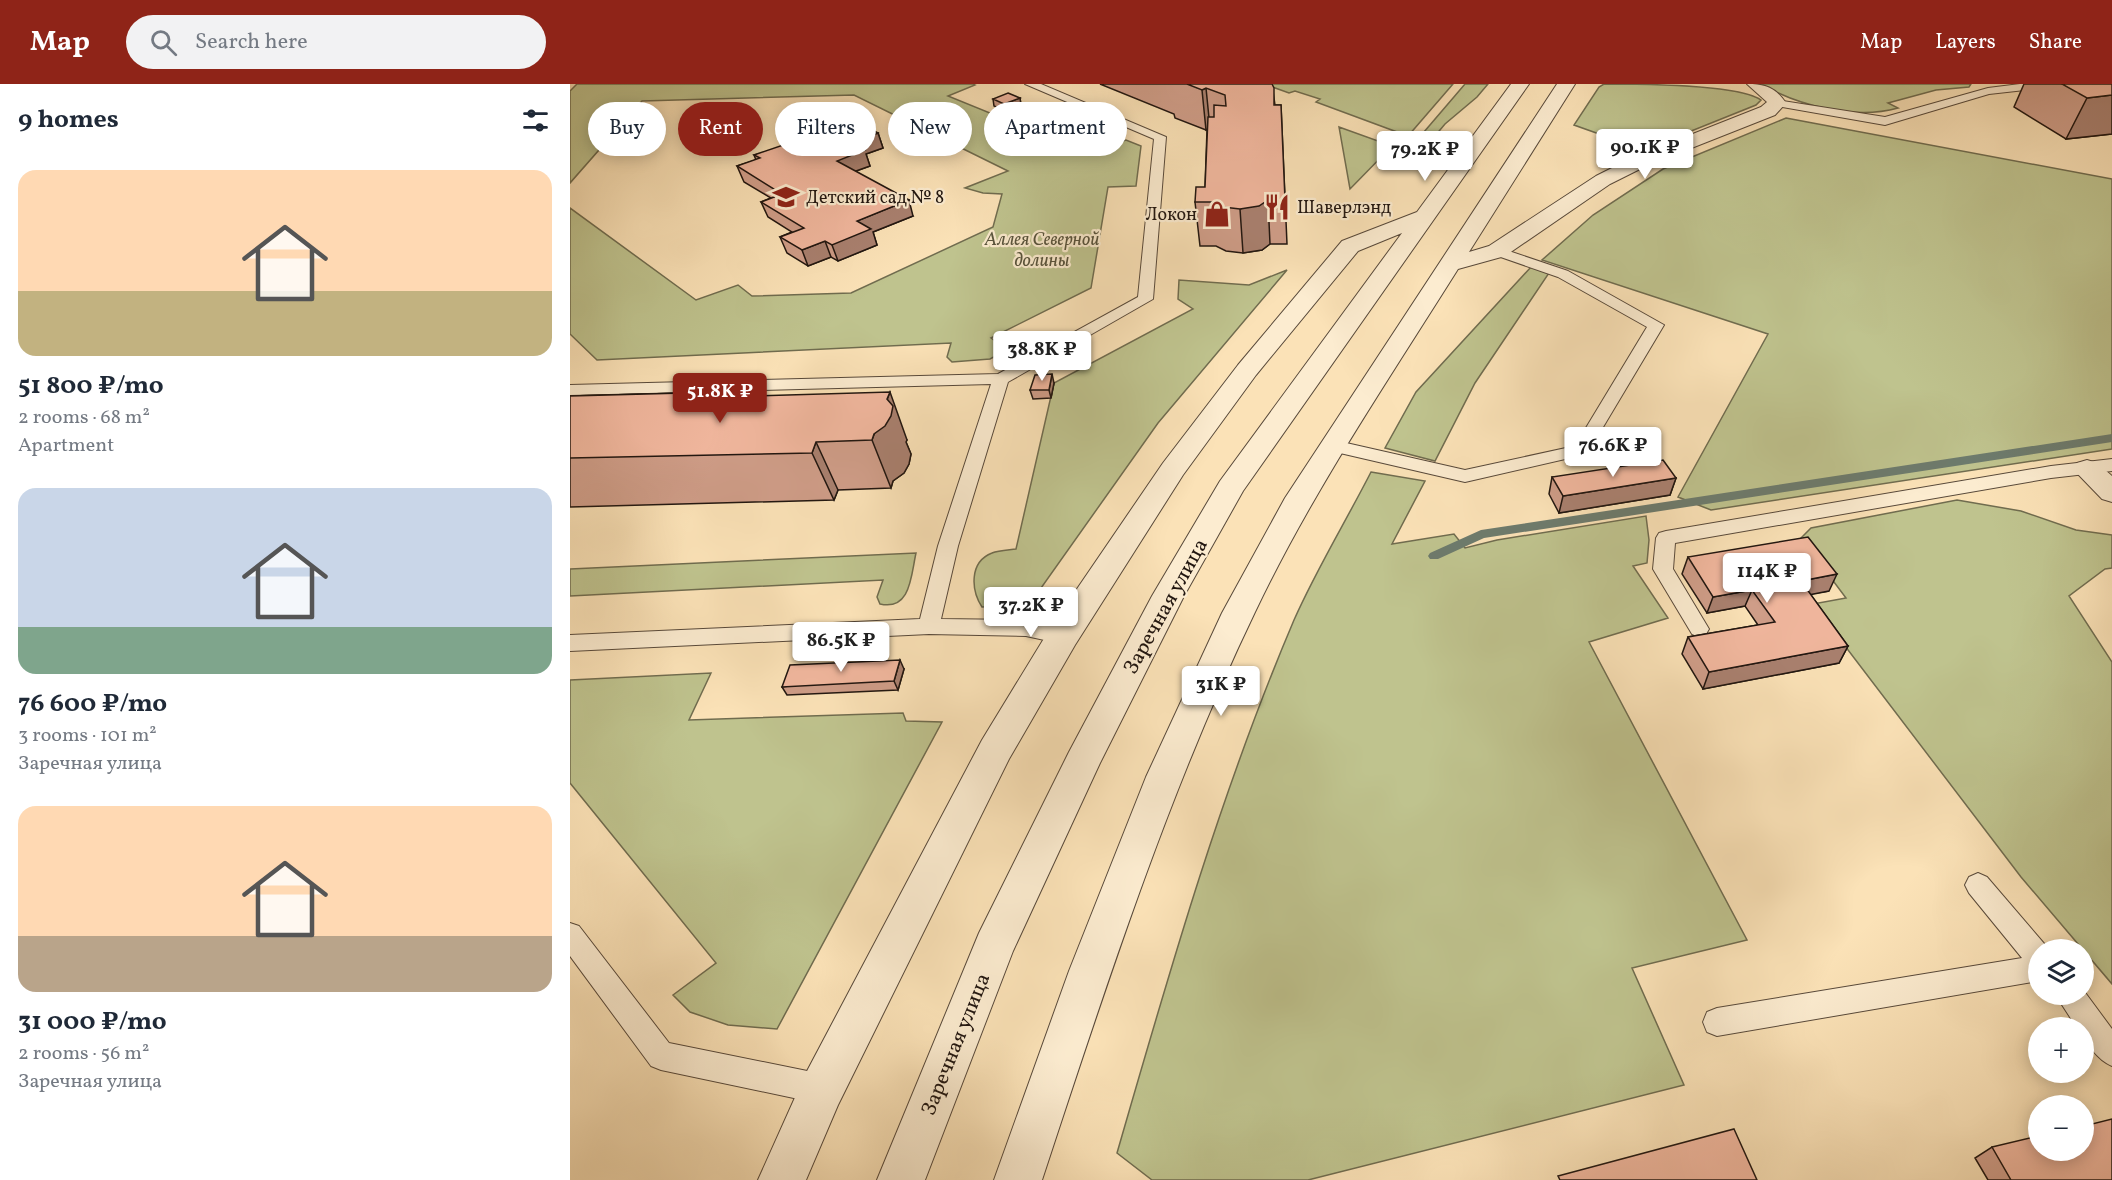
<!DOCTYPE html>
<meta charset="utf-8">
<style>
:root{--surface:#fff;--page:#f2f2f3;--text:#1f2937;--muted:#747a83;--accent:#8f2418}
body{margin:0;font-family:Vollkorn,serif;background:var(--page);color:var(--text);height:100vh;display:flex;flex-direction:column;font-size:22px;white-space:nowrap}
*{box-sizing:border-box;margin:0}
p{font-size:20px;color:var(--muted)}
.icon{flex:none;width:33px;height:33px;fill:none;stroke:currentColor;stroke-width:2;stroke-linecap:round;stroke-linejoin:round}
.map{position:relative;flex:1;overflow:hidden}
.details{display:flex;flex-direction:column;background:var(--surface);width:570px}
.details>*{flex:none}
.banner{position:absolute;left:18px;top:18px;width:570px;height:54px;display:flex;gap:12px}
.tools{position:absolute;left:1458px;top:855px;display:grid;gap:12px}
.tools a{display:grid;place-items:center;width:66px;height:66px;border-radius:50%;background:var(--surface);box-shadow:0 3px 15px #0003;font-size:30px}
.price{position:absolute;translate:-50% -51px;padding:0 14px;border-radius:6px;background:#fff;color:#222;font-size:20px;line-height:39px;filter:drop-shadow(0 2px 3px #0008)}
.price::after{content:'';position:absolute;left:50%;top:36px;width:18px;height:14px;margin-left:-9px;background:inherit;clip-path:polygon(0 0,100% 0,50% 100%)}
.price.selected{background:var(--accent);color:#fff}
ul{padding:0;list-style:none}
li{display:grid;align-content:center;gap:12px;height:318px;padding:0 18px}
li span{display:grid;place-items:center;height:186px;border-radius:18px;color:#555}
li>.icon{margin-inline-start:auto}
span .icon{width:108px;height:108px;fill:#fffc;stroke-width:1}
li b{font-size:26px}
h2{display:flex;justify-content:space-between;align-items:center;height:72px;padding:0 18px;font-size:26px}
.chip{padding:0 21px;border-radius:27px;background:var(--surface);box-shadow:0 3px 15px #0003;font-size:21px;line-height:54px}
.chip.selected{background:var(--accent);color:#fff}
header{display:flex;align-items:center;gap:36px;box-sizing:border-box;height:84px;padding:0 30px;background:var(--accent);color:#fff}
header strong{font-size:28px}
nav{display:flex;gap:33px;margin-inline-start:auto;font-size:21px}
.search{width:420px;height:54px;background:var(--page);display:flex;align-items:center;gap:15px;box-sizing:border-box;padding:0 21px;border-radius:33px;color:var(--muted);font-size:22px}
main{display:flex;flex:1;min-height:0}
.map>svg:first-child{display:block}
.green{fill:#bfc38e;stroke:#706c4f;stroke-width:1.5}
.lines{fill:none;stroke-linecap:round;stroke-linejoin:round}
.stream{fill:#6d7b6d;fill-rule:evenodd}
.service-casing{stroke:#58493a;stroke-width:2}
.minor-casing{stroke:#58493a;stroke-width:2}
.service{fill:#fcecd0;fill-rule:evenodd}
.minor{fill:#fcecd0;fill-rule:evenodd}
.wall{fill:#cf9d88;stroke:#211610;stroke-width:1.5}
.shaded-wall{fill:#a9806f;stroke:#211610;stroke-width:1.5}
.building{fill:#f1b79e;stroke:#211610;stroke-width:1.5}
.labels{text-anchor:middle;stroke-width:4.5;stroke-linejoin:round;paint-order:stroke}
.far-poi-label{font-size:18px;fill:#211610;stroke:#fcecd0;text-anchor:start}
.far-park-label{font-size:18px;font-style:italic;fill:#58533c;stroke:#fcecd0}
.street-label{font-size:21px;fill:#211610;stroke:#fcecd0}
</style>
<header>
<strong>Map</strong>
<div class="search"><svg class="icon" aria-label="search" viewBox="0 0 24 24"><circle cx="10" cy="10" r="6"/><path d="M15 15l6 6"/></svg>Search here</div>
<nav><a>Map</a><a>Layers</a><a>Share</a></nav>
</header>
<main>
<section class="details">
<h2>9 homes<svg class="icon" aria-label="filters" viewBox="0 0 24 24"><path d="M4 7h16M4 17h16"/><circle cx="9" cy="7" r="2"/><circle cx="15" cy="17" r="2"/></svg></h2>
<ul>
<li><span style="background:linear-gradient(#ffd9b3 65%,#c2b280 0)"><svg class="icon" aria-label="home" viewBox="0 0 24 24"><path d="M3 11l9-7 9 7M6 9v11h12V9"/></svg></span><div><b>51 800 ₽/mo</b><p>2 rooms · 68 m²</p><p>Apartment</p></div></li>
<li><span style="background:linear-gradient(#c9d6e8 75%,#7fa58c 0)"><svg class="icon" aria-label="home" viewBox="0 0 24 24"><path d="M3 11l9-7 9 7M6 9v11h12V9"/></svg></span><div><b>76 600 ₽/mo</b><p>3 rooms · 101 m²</p><p>Заречная улица</p></div></li>
<li><span style="background:linear-gradient(#ffd9b3 70%,#b9a48a 0)"><svg class="icon" aria-label="home" viewBox="0 0 24 24"><path d="M3 11l9-7 9 7M6 9v11h12V9"/></svg></span><div><b>31 000 ₽/mo</b><p>2 rooms · 56 m²</p><p>Заречная улица</p></div></li>
</ul>
</section>
<div class="map">
<svg width="1542" height="1096" viewBox="0 0 1542 1096">
<rect width="100%" height="100%" fill="#fbe2b7"/>
<filter id="stains"><feTurbulence type="fractalNoise" baseFrequency=".00333" numOctaves="4"/><feColorMatrix values="0 0 0 0 .2 0 0 0 0 .09 0 0 0 0 .02 0 0 0 .5 -.17"/></filter>
<radialGradient id="worn" r=".72"><stop offset=".6" stop-color="#630" stop-opacity="0"/><stop offset="1" stop-color="#630" stop-opacity=".3"/></radialGradient>
<path class="green" d="M7 0H403L405 1 378 12 432 34 457 24 540 61 556 56 571 62 566 102 538 103 521 204 421 254 437 266 420 275 382 278 377 273 381 259 27 276 0 250V124L126 216 168 201 182 212 281 209 423 143 432 110 413 109 395 104 438 87 284 11 72 17 0 99V7Z
M694 0H883L838 52 746 18 750 15 725 7 719 9Z
M895 0H918L907 13 875 40 859 59 848 55Z
M1034 0C1067 0 1169 0 1191 16L1186 21 1074 66 1004 41 1029 3Z
M1191 0H1401L1399 3 1366 6 1318 19 1328 24C1285 36 1229 22 1191 0Z
M1216 34 1542 95V365L1141 426 1108 413 1198 250 972 176 1023 131 1093 85Z
M769 43 822 62 780 105Z
M961 183 979 189 905 299 865 377 815 364 846 308Z
M717 186 588 339 459 521 412 523C401 506 399 478 422 469 429 466 439 466 446 465L484 299 623 225 608 215 609 196 679 201Z
M801 388 855 397 822 460 884 450 895 464 927 456 1076 432 1079 456 1077 479 1063 482 1098 534 1019 558 1177 856 1062 884 1114 1001 738 1096H582L547 1069C599 889 650 710 724 536 746 486 776 437 801 388Z
M1387 416 1451 427 1506 446 1542 451V484L1535 485 1499 512 1542 578V900L1451 793 1243 520 1276 514 1231 454 1241 444Z
M346 469C341 491 341 527 310 520L307 513 313 496 0 512V485Z
M141 589 119 636 333 629 336 637 372 638 207 945 158 941 120 928 103 911 146 879 0 699V596Z"/>
<g class="lines">
<path class="stream" d="M1542 350V358L914 454 868 475H860L858 472 860 469 911 446Z"/>
<g class="service-casing">
<path id="service" d="M455 0H471L596 53 583 215 438 298 388 462 371 535 456 536 500 546 504 552 500 558 493 560 456 552 359 550 0 567V551L350 535 368 462 421 300 0 311V301L428 290 568 213 584 55Z
M1450 0H1487L1481 3 1419 10 1315 41 1207 22 1201 19 1207 16 1315 33 1418 4Z
M927 163 998 187 1094 241 1017 370 895 398 757 366 754 362 757 358 763 356 895 386 1005 362 1077 243 988 193 922 170 920 167 922 164Z
M1542 375V387L1481 394 1105 459 1103 485 1139 545 1136 550 1129 553 1122 550 1083 485 1086 454 1089 449 1096 447 1481 382Z
M1408 789 1417 793 1477 863 1479 866H1468V897L1147 952 1137 948 1133 938 1137 928 1147 924 1452 874 1399 809 1395 801 1399 793Z
M0 839 9 842 99 959 252 990 262 995 267 1005 262 1015 252 1020 91 986 81 982 0 872Z
M1514 907 1542 945V982C1528 976 1514 959 1514 944H1507L1485 910H1514Z"/>
</g>
<g class="minor-casing">
<path id="minor" d="M941 0H959L673 407 614 512 530 679 443 867 355 1096H307L409 849 499 668 582 512 650 397 832 149 788 167 686 291 613 391 505 561 439 675 268 1021 236 1096H188L236 989 412 656 481 543 593 379 668 281 772 157 847 128Z
M987 0H1005L899 168 919 162 1026 92 1062 74 1191 23 1197 18 1177 0C1195 0 1205 3 1216 19L1205 31 1076 82 1040 100 935 172 888 185C817 298 742 408 685 528 597 711 535 905 472 1096H424L499 887 576 693 652 529 715 414Z
M1517 376 1527 379 1542 392V418L1532 415 1503 385 1507 379Z"/>
</g>
<use href="#service" class="service"/>
<use href="#minor" class="minor"/>
</g>
<path class="wall" d="M530 0H702L705 21H711L717 160H700L692 166 673 169 656 167 646 162H630L625 118 635 103 637 46H636L605 34 604 30Z
M1454 0H1542V50L1496 55 1444 23Z
M450 14 451 21 436 27 424 22 423 15Z
M279 43 308 49 313 64 296 70 300 82 286 87 343 132 303 148 307 161 268 177 261 173 238 182 217 169 210 153 222 148 198 133 191 118 201 114 174 98 167 82 186 76 184 71 225 62 237 58 233 48Z
M484 299 481 314 463 315 460 306Z
M114 309 117 314 337 356 336 358 341 370 339 380 334 389 323 397 321 404 268 406 264 416 0 423V312Z
M982 393 1106 394 1100 411 989 429 979 410Z
M1118 473 1259 507 1240 510 1278 562 1269 579 1133 605 1112 570 1118 553 1188 541 1175 522 1137 529 1112 490Z
M334 585 328 606 217 611 212 603Z
M1422 1063 1542 1096H1418L1405 1074Z"/>
<path class="shaded-wall" d="M636 4 640 44 636 46 632 6Z
M1542 11V50L1496 55 1517 14Z
M450 14 451 21 436 27 434 20Z
M308 49 313 64 296 70 300 82 272 92 267 77 281 59Z
M339 116 343 132 303 148 307 161 268 177 262 161 287 137Z
M698 116 700 160 692 166 673 169 670 125Z
M255 157 261 173 238 182 232 166Z
M482 290 484 299 481 314 479 306Z
M320 308 337 356 336 358 341 370 339 380 334 389 323 397 321 404 302 356Z
M246 358 268 406 264 416 242 369Z
M1106 394 1100 411 989 429 993 412Z
M1267 490 1259 507 1223 514 1231 497Z
M1182 506 1175 522 1137 529 1143 513Z
M1278 562 1269 579 1133 605 1139 588Z
M330 576 334 585 328 606 324 597Z"/>
<path class="building" d="M617 0H702L704 4V21H711L715 116H698L689 122 670 125 653 123 642 118H625L626 103H635L638 33H644V21L656 22 655 11 636 4 632 6Z
M1492 0H1542V11L1517 14Z
M438 9 450 14 434 20 423 15Z
M266 36 279 43 288 39 308 49 281 59 295 66 267 77 339 116 287 137 301 145 262 161 255 157 232 166 210 153 234 144 191 118 212 110 167 82 190 74 184 71 219 59 225 62 245 55 233 48Z
M482 290 479 306H460L465 291Z
M320 308 317 315 323 322 321 332 315 342 304 350 302 356 246 358 242 369 0 374V312L114 309 111 314Z
M1093 376 1106 394 993 412 982 393Z
M1238 453 1267 490 1231 497 1278 562 1139 588 1118 553 1205 538 1182 506 1143 513 1118 473Z
M330 576 324 597 212 603 220 581Z
M1542 1035V1096H1441L1422 1063 1468 1052V1066H1514V1042Z
M1164 1045 1187 1096H990L988 1092Z"/>
<defs>
<g id="school-bare" transform="scale(2.07)"><path d="M0-5L7-2L0 1L-7-2ZM-4 1L0 2.5L4 1V4Q0 6-4 4Z" fill="#8f2418" stroke="#fcecd0" stroke-width="2.5" paint-order="stroke"/></g>
<g id="restaurant-bare" transform="scale(2.07)"><path d="M-5-6h1v4h1v-4h1v4h1v-4h1v5L-1.5 .5V6h-2V.5L-5-1ZM5-6V6H3V1.5H1.5Q1.5-4 5-6Z" fill="#8f2418" stroke="#fcecd0" stroke-width="2.5" paint-order="stroke"/></g>
<g id="shop-bare" transform="scale(2.07)"><path d="M-5-2.5h2.3a2.7 3.5 0 0 1 5.4 0H5L5.5 6h-11ZM-1.5-2.5h3a1.5 2.3 0 0 0-3 0Z" fill="#8f2418" stroke="#fcecd0" stroke-width="2.5" paint-order="stroke"/></g>
</defs>
<g fill-rule="evenodd">
<use href="#school-bare" x="216" y="113"/>
<use href="#restaurant-bare" x="707" y="123"/>
<use href="#shop-bare" x="647" y="130"/>
</g>
<g class="labels">
<g class="far-poi-label">
<text x="236" y="119">Детский сад № 8</text>
<text x="727" y="129">Шаверлэнд</text>
<text x="627" y="136" text-anchor="end">Локон</text>
</g>
<g class="far-park-label">
<text x="472" y="161">Аллея Северной<tspan x="472" dy="21">долины</tspan></text>
</g>
<g class="street-label">
<text transform="translate(595 522) rotate(-61)" y="7">Заречная улица</text>
<text transform="translate(385 960) rotate(-68)" y="7">Заречная улица</text>
</g>
</g>
<rect width="100%" height="100%" filter="url(#stains)"/>
<rect width="100%" height="100%" fill="url(#worn)"/>
</svg>
<div class="tools">
<a><svg class="icon" aria-label="layers" viewBox="0 0 24 24"><path d="M12 4l9 5-9 5-9-5zM3 14l9 5 9-5"/></svg></a>
<a>+</a>
<a>−</a>
</div>
<b class="price" style="left:1075px;top:96px">90.1K ₽</b>
<b class="price" style="left:855px;top:98px">79.2K ₽</b>
<b class="price" style="left:472px;top:298px">38.8K ₽</b>
<b class="price selected" style="left:150px;top:340px">51.8K ₽</b>
<b class="price" style="left:1043px;top:394px">76.6K ₽</b>
<b class="price" style="left:1197px;top:520px">114K ₽</b>
<b class="price" style="left:461px;top:554px">37.2K ₽</b>
<b class="price" style="left:271px;top:589px">86.5K ₽</b>
<b class="price" style="left:651px;top:633px">31K ₽</b>
<div class="banner">
<a class="chip">Buy</a>
<a class="chip selected">Rent</a>
<a class="chip">Filters</a>
<a class="chip">New</a>
<a class="chip">Apartment</a>
</div>
</div>
</main>
